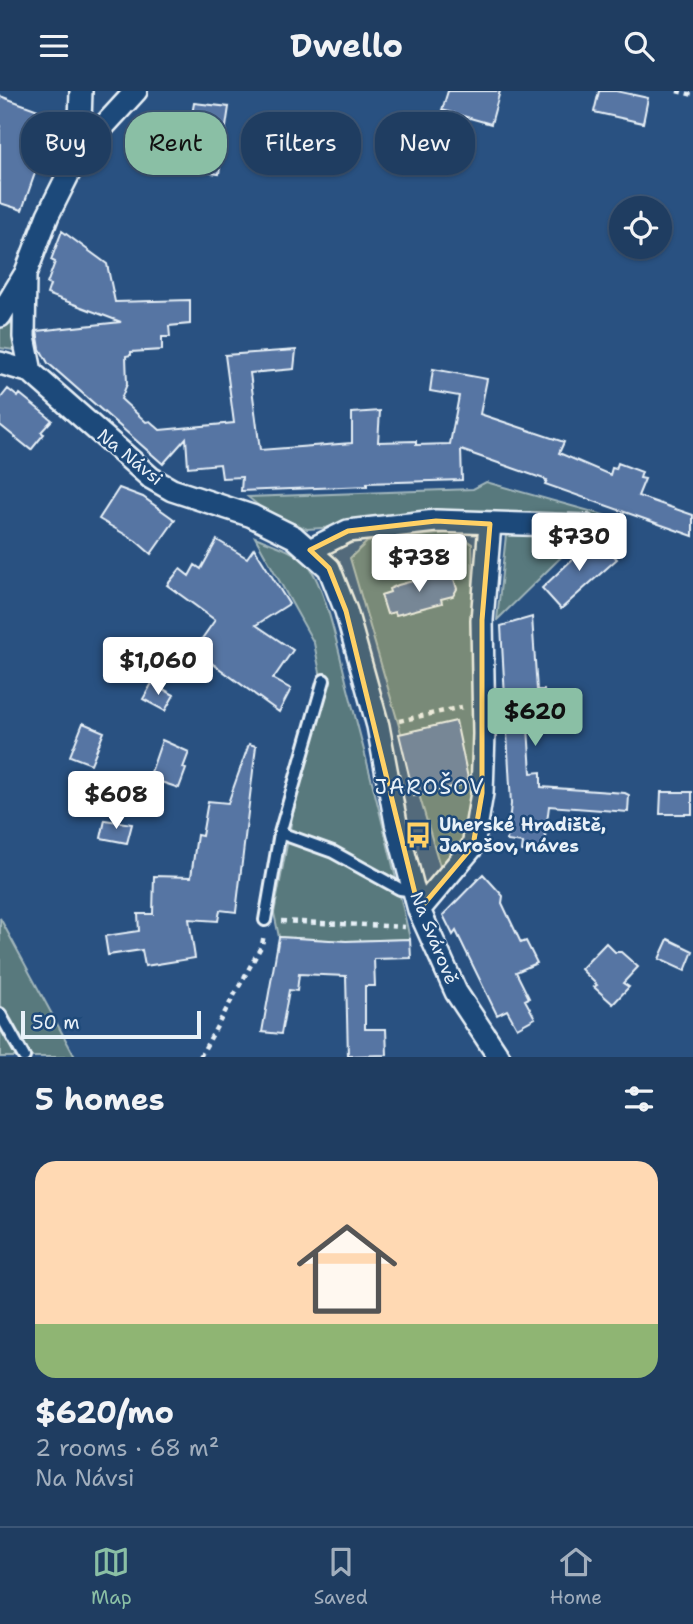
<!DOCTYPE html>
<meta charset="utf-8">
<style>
:root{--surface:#1f3d61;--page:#2c486a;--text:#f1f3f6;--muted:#a1aebd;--line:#3c5676;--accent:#8abfa5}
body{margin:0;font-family:"Shantell Sans",sans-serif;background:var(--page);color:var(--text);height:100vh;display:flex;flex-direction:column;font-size:26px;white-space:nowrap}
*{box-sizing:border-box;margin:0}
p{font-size:23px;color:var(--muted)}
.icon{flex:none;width:38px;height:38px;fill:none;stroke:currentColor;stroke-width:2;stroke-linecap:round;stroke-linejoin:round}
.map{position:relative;height:966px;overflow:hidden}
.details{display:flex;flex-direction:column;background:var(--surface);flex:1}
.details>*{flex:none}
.hud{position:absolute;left:21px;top:21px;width:651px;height:63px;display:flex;gap:14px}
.controls{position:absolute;left:609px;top:105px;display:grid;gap:14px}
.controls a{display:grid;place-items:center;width:63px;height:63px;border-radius:50%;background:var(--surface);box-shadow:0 2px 5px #0004,0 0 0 2px var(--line);font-size:35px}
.scale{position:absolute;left:21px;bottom:18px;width:180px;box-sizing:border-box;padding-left:7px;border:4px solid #e8f1f8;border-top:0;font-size:19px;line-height:24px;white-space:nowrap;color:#e8f1f8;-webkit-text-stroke:5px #1f4a7a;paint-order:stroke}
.price{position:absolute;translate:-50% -60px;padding:0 16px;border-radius:7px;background:#fff;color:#222;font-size:23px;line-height:46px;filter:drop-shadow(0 2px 4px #0008)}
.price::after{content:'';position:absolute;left:50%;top:42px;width:21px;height:16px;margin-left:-10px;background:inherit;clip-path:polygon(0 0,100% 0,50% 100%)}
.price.current{background:var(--accent);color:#111}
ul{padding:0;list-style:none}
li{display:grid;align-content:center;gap:14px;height:371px;padding:0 35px}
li+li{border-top:2px solid var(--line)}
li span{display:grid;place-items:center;height:217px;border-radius:21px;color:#555}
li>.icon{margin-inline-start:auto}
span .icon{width:126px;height:126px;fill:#fffc;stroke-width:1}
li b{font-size:30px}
h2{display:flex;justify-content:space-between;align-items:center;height:84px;padding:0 35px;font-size:30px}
.chip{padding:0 24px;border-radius:28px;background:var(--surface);box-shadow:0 2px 5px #0004,0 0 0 2px var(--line);font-size:24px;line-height:63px}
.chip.current{background:var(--accent);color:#111}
header{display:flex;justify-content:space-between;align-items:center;height:91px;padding:0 35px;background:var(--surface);font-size:32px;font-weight:700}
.tabs{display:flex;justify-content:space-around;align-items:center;height:98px;border-top:2px solid var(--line);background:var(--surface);font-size:19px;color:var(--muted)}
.tabs a{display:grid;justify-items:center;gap:4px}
.tabs .current{color:var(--accent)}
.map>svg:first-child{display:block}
.green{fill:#59797d;stroke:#a0b5ba;stroke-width:2}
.building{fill:#5674a3;stroke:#e8f1f8;stroke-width:2}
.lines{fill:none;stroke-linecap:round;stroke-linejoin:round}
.service-casing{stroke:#e8f1f8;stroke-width:16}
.minor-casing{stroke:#e8f1f8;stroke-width:26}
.path{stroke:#e8f1f8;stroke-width:4.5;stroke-dasharray:5 5;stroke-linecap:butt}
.service{stroke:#1f4a7a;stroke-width:10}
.minor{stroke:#1f4a7a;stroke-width:21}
.marked{fill:#ffd166;fill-opacity:0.2;stroke:#ffd166;stroke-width:5;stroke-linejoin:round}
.labels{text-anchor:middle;stroke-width:5;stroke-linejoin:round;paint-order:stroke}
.street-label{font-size:18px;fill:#e8f1f8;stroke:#1f4a7a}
.poi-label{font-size:18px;font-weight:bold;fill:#e8f1f8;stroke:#1f4a7a;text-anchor:start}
.quarter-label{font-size:21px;letter-spacing:2px;fill:#e8f1f8;stroke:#1f4a7a}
</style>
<header><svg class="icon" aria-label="menu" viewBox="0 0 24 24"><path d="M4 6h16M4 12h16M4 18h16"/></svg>Dwello<svg class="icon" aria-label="search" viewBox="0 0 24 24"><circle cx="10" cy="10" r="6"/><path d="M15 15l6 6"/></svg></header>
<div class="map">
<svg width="693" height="966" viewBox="0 0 693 966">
<rect width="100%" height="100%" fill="#295181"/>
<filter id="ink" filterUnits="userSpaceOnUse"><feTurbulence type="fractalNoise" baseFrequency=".0143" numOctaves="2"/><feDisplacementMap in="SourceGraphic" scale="14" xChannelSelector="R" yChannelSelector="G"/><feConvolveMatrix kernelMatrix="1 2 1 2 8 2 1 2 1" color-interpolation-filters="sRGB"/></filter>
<g filter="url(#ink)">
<path class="green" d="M5 231 13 233 17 241 14 259 0 257V238Z
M486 391 604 424 497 529 508 425 307 438 265 420 248 406 473 398Z
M455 441 472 453 478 725 454 762 444 789 350 467 367 451Z
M255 446C271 453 294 459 307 473 325 493 340 565 347 594 369 678 391 762 410 848L346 850 279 846 274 822 293 722 324 601 314 552Z
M0 827 75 966H0Z"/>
<path class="building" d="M448 0H500L491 33 442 19Z
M599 0H616L648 7 643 32 594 21Z
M0 5 41 20 39 26 53 31 22 119 0 112Z
M194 12 229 16 219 83 168 76 172 51 187 53Z
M62 140 107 173 115 211 190 209V233L169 235 170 246H162V259L131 261V264L126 265 127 293 121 308 146 331 150 330 160 339 234 332 225 264 296 259 294 278 250 282 260 359 352 352V322L380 320 378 351 416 350V354L450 353 459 305 430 300 433 278 487 288 480 323 564 351 559 362 610 384 612 377 616 378 618 372 642 381 640 387 645 388 638 405 693 424V445L545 393 547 389 461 359 462 389 367 392V395L241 400 242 386 222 387 220 373 188 376 186 347 163 373 48 272 40 258 37 240 121 231 47 203 50 194 47 193 55 171 51 169Z
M8 298 18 306 20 303 52 329 41 341 44 343 31 359 0 334V308Z
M119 397 143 406 175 429 151 463 136 450 99 428Z
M596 446 617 468 561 518 542 497Z
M217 449 247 467 254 457 289 513 256 534 293 559 273 588 291 598 279 621 194 559 215 529 167 494 180 478 189 485 195 474 201 478Z
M435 484 436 487 447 484 454 488 457 498 453 505 441 508 442 512 396 524 395 521 387 523 381 504 390 501 389 498 398 494Z
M532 526 537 599H544L547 623 535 627 536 636H528L531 682 541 681V696L625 702 629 704 628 721 549 715 543 763 522 760 523 752 507 750 511 713 501 535Z
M152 592 174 604 165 620 143 608Z
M456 630 469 692 414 705 399 643Z
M83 632 104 641 91 673 70 665Z
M162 649 189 661 183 677 186 678 179 697 149 687Z
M249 653 256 655 236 821 220 819 218 830 189 828 195 867 145 875 142 859 108 864 105 845 139 840 138 823H153L154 785 191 786 197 744 202 745 208 710 228 712Z
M661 701H692V723H660Z
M105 729 132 733 127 752 101 747Z
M483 783 503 805 502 812 521 852 526 850 537 872 516 881 529 907 525 909 535 927 517 937 507 919 497 924 456 840 453 844 443 824Z
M279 846 346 850 410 848 411 867 374 868 375 895H365V938H386L387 964 348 965 346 885 299 883 297 900 289 899 281 943 262 941Z
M668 848 693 860 685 880 659 868Z
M606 852 615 861H621L638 876 623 892 629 896 613 913 594 896 597 894 581 878Z"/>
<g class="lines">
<g class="service-casing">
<path id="service" d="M280 742 324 589
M265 829 280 742 333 761 400 798 414 800
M0 923 24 966"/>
</g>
<g class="minor-casing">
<path id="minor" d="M79 62 81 0
M0 225 24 185
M0 272 31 281 151 387 172 399 252 425 294 446 329 477 346 520 378 635 396 732 419 819 456 901 499 966
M31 281 24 246 25 184 48 124 79 62 136 0
M310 459 348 440 436 430 586 435
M419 819 473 755 482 702 484 643 482 529 490 433"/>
</g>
<path class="path" d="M677 0 693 4
M399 630 462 616
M281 830 405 836
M200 966 262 854 264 843"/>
<use href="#service" class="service"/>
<use href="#minor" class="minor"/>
</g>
</g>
<path class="marked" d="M436 430 490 433 482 529V702L473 755 419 819 346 520 329 477 310 459 348 440Z"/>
<defs>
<g id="bus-bare" transform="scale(2.1)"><path d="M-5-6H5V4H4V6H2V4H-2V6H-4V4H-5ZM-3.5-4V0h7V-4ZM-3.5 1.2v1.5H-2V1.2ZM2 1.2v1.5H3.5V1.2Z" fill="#ffd166" stroke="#1f4a7a" stroke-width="2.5" paint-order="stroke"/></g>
</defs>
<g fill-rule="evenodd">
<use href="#bus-bare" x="418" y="744"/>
</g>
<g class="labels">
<g class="street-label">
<text transform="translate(130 366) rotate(39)" y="6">Na Návsi</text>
<text transform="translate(434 847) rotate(68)" y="6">Na Svárově</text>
</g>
<g class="poi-label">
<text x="439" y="740">Uherské Hradiště,<tspan x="439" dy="21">Jarošov, náves</tspan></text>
</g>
<g class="quarter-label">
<text x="430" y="703">JAROŠOV</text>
</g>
</g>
</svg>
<div class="controls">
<a><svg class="icon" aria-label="locate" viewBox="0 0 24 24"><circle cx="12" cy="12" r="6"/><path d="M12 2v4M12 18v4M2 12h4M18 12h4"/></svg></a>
</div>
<div class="scale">50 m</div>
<b class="price" style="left:579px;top:482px">$730</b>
<b class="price" style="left:419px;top:503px">$738</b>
<b class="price" style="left:158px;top:606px">$1,060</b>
<b class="price current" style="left:535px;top:657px">$620</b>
<b class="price" style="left:116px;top:740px">$608</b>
<div class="hud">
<a class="chip">Buy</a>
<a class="chip current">Rent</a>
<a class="chip">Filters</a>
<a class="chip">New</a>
</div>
</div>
<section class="details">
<h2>5 homes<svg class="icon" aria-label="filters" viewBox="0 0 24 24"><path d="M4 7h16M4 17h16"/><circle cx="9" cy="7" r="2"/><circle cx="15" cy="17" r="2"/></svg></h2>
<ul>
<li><span style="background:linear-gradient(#ffd9b3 75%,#8fb573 0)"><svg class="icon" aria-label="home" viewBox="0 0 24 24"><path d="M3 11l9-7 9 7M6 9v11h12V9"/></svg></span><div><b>$620/mo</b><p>2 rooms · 68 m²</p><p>Na Návsi</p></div></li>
</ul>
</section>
<nav class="tabs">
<a class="current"><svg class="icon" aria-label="map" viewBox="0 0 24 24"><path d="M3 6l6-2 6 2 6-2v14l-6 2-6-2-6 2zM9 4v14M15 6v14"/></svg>Map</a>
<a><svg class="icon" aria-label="saved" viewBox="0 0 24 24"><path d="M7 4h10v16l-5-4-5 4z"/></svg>Saved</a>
<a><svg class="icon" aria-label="home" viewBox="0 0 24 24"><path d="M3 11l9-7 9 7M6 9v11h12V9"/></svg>Home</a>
</nav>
